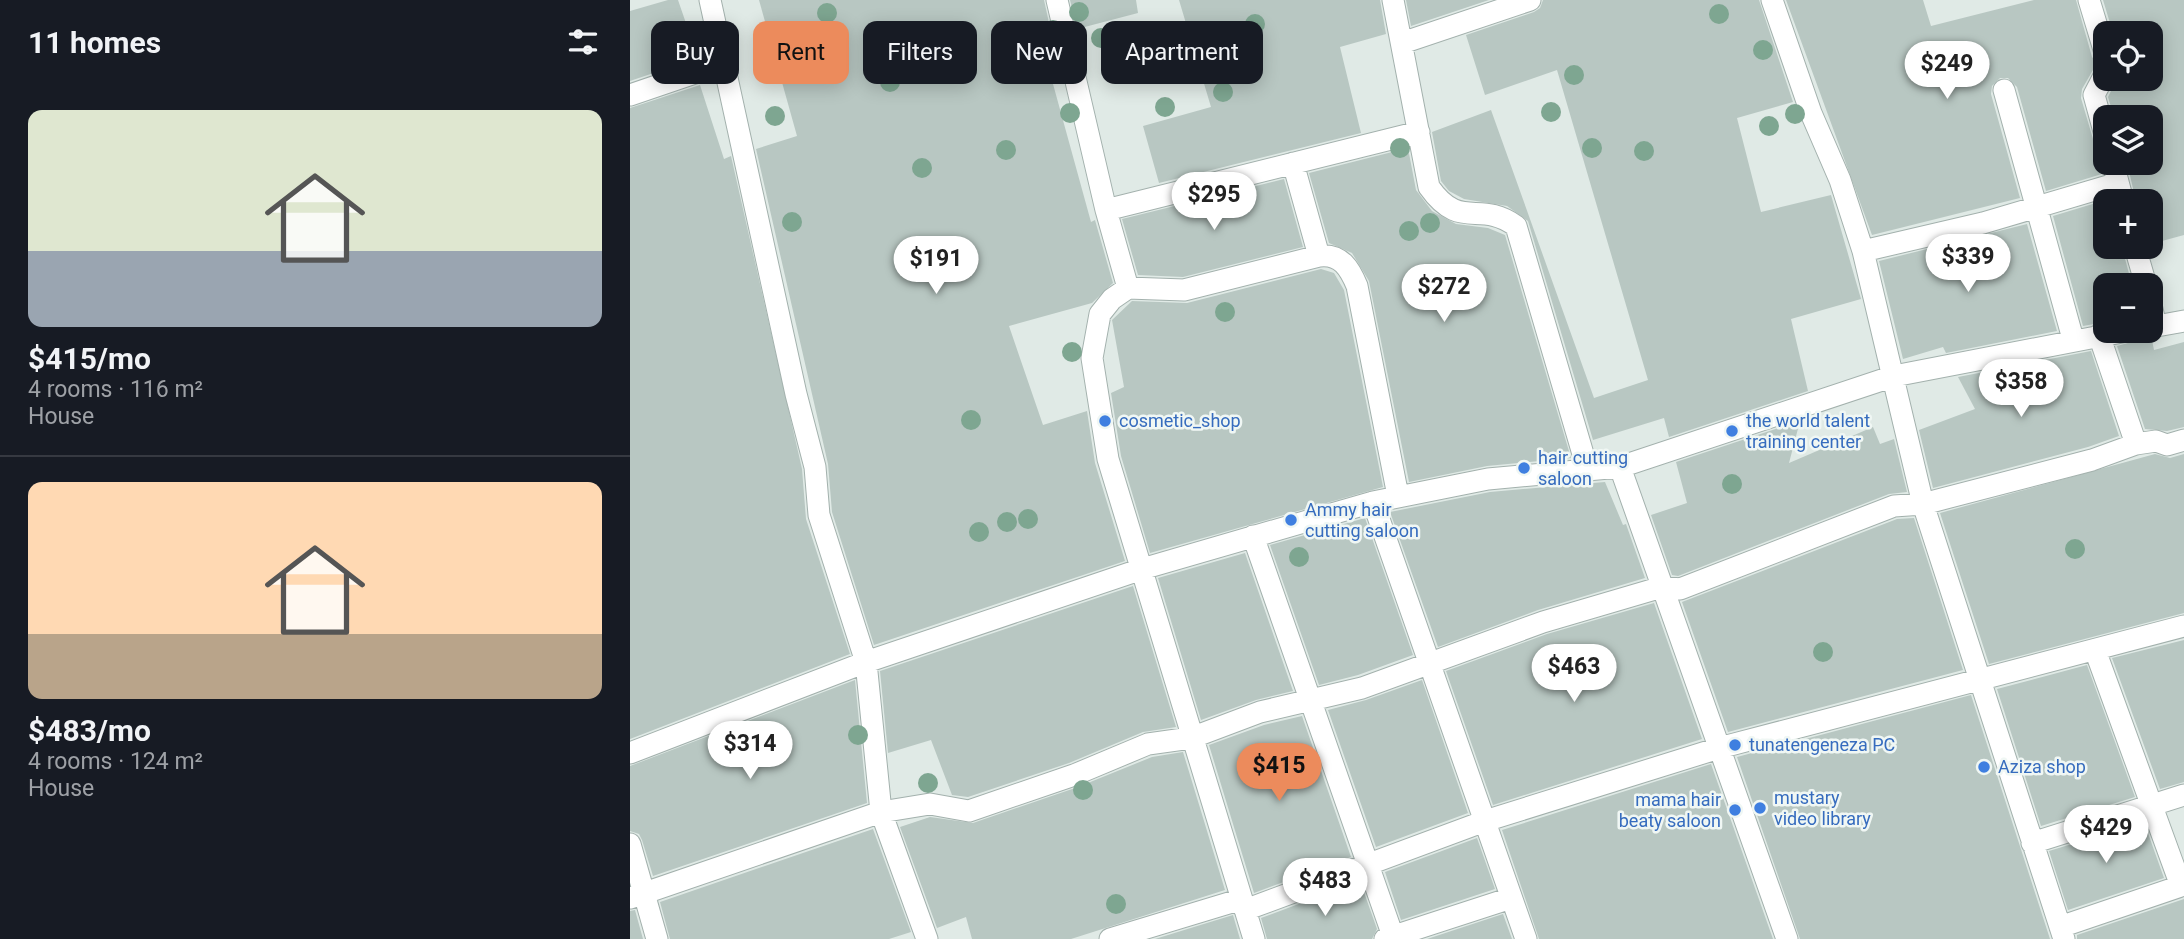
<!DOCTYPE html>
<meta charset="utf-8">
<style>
:root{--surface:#171b24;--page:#20242c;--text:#f1f3f6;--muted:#9ea1a6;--line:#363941;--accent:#ec8b5c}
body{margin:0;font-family:Roboto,sans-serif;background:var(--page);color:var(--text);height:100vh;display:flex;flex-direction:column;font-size:26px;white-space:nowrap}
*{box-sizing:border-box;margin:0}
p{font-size:23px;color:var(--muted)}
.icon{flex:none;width:38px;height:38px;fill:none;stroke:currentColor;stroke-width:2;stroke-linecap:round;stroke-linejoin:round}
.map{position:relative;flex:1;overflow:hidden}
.sheet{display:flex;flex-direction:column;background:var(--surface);width:630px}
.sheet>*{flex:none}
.top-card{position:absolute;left:21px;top:21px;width:665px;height:63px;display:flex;gap:14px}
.fabs{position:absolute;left:1463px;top:21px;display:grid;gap:14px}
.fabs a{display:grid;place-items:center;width:70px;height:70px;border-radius:14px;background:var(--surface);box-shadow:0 4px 18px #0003;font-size:35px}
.price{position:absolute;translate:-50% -60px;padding:0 16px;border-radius:24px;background:#fff;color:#222;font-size:23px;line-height:46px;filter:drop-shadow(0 2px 4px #0008)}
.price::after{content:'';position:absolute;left:50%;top:42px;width:21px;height:16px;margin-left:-10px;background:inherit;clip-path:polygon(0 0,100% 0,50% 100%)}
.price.current{background:var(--accent);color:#111}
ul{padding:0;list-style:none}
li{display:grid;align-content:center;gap:14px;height:371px;padding:0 28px}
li+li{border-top:2px solid var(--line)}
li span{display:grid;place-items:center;height:217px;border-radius:14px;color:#555}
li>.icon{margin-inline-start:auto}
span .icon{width:126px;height:126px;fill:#fffc;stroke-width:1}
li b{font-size:30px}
h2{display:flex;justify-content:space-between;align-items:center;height:84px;padding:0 28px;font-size:30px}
.chip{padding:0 24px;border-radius:14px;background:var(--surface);box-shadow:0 4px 18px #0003;font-size:24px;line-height:63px}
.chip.current{background:var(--accent);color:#111}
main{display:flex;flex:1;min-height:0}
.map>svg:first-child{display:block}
.building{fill:#b8c7c2}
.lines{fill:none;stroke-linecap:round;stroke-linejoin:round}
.street-casing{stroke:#a3b1ad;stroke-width:23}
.street{stroke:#fff;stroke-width:21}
.tree{fill:#7ea691}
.shop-dot{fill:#3f7fe0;stroke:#f0f7f4;stroke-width:2.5}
.labels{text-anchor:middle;stroke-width:5;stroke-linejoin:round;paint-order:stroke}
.shop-label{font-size:18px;fill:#366cbe;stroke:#f0f7f4;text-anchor:start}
</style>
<main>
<section class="sheet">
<h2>11 homes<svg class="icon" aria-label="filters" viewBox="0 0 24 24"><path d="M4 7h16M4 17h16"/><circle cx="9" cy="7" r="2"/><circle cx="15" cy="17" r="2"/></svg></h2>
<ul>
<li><span style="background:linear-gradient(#dfe7d0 65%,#9aa5b1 0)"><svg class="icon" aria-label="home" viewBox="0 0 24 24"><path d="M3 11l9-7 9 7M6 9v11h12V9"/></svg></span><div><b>$415/mo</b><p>4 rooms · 116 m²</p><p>House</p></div></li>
<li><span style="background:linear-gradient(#ffd9b3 70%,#b9a48a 0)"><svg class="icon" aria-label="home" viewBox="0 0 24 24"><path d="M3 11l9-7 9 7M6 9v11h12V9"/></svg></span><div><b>$483/mo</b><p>4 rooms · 124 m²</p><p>House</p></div></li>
</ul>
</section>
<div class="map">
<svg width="1554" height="939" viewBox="0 0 1554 939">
<rect width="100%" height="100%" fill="#e0eae6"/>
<path class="building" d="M38 0H48L68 58 0 81V11Z
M129 0H414L423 41 412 44 461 222 465 220 483 283 462 303 379 326 413 425 457 411 465 463 495 561 244 645 202 512 198 464 126 149 167 136Z
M440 0H506L508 13 447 29Z
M549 0H750L756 34 710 47 731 133 529 183 513 126 581 107Z
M776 0H859L781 26Z
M913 0H1129L1163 102 1107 118 1131 212 1201 195 1231 299 1161 319 1178 391 1039 437 1034 418 963 440 898 221 877 206 834 199 819 191 811 181 802 132 861 110 964 398 1018 380 927 70 855 95 836 35 904 12 910 8Z
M1156 0H1293L1301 26 1404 0H1446L1462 57 1467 63 1452 89 1451 98 1463 139 1466 145 1475 148 1470 160 1472 174 1416 191 1387 87 1378 78H1370L1362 86 1361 94 1390 198 1242 235Z
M1473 0H1554V235L1521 244V201H1506L1497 163H1521V117H1484L1478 97 1487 79H1521V33H1483Z
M70 85 94 159 101 156 172 469 176 519 220 654 0 739V108Z
M778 148 786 190 802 211 826 224 858 228 875 235 941 458 857 466 779 482 739 281 722 253 699 243 679 173Z
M654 179 673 247 553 277 508 275 492 219Z
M1479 199 1475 201V247H1492L1502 285H1475V322L1453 326 1423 216Z
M1397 224 1427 331 1316 353 1313 347 1273 359 1249 261Z
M691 269 704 273 714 290 753 487 520 553 491 456 481 393 494 387 482 320 502 301 557 303Z
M1510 333 1522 340 1524 350 1554 342V427L1537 431 1515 429 1487 346 1505 341Z
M1461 351 1489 436 1458 447 1303 488 1289 430 1345 409 1328 377Z
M1170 421 1159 463 1243 427 1250 444 1264 439 1277 492 1259 494 1048 576 1042 575 1021 515 1057 503 1046 462Z
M1525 454 1540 458 1554 454V613L1359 664 1310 513Z
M975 482 993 525 996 524 1015 578 908 610 808 647 760 512 860 492Z
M735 518 783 655 728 675 689 685 640 545Z
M1284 518 1333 670 1098 732 1052 602 1267 519Z
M615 553 663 691 626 700 571 720 528 578Z
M503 586 546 727 513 732 439 763 338 797 322 795 301 740 258 753 250 671Z
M1024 603 1072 739 863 805 816 671 917 634Z
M1554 640V782L1530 789 1482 658Z
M1457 665 1505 797 1411 826 1367 689Z
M225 680 237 803 23 876 12 840 9 834 0 831V766Z
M792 680 838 813 746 847 698 710 736 700Z
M1341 695 1420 939H1170L1107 757Z
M672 716 721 857 624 893 579 745 634 725Z
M553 752 595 890 441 939H342L336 917 307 928 270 827 300 817 343 823 448 787 522 757Z
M1081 764 1143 939H909L872 830Z
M1514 822 1534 878 1438 910 1419 851Z
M243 829 281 932 259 939H40L30 902Z
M847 838 865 889 771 920 755 872Z
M730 881 747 929 742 939H637L631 918Z
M1554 899V939H1447V935Z
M5 910 13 939H0V911Z
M873 914 882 939H797Z
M603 915 610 939H525Z"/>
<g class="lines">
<g class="street-casing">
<path id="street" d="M80 0 166 394 185 467 189 515 236 662 251 812 297 939
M427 0 476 210 498 288 482 299 470 314 462 358 478 459 624 939
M763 0 799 187C831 232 848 199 886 226L958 471
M1142 0 1181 113 1210 180 1233 251 1293 504 1434 939
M1459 0 1475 53
M772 43 900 0
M1475 74 1464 95 1475 135
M1374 90 1443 339
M0 95 94 63
M663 163 689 256
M1483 163 1493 201
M476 210 789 132
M1505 247 1516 285
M1233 251 1353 223 1488 183
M498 288 554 290 689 256C711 253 720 269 727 286L768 496
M1521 305 1526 326
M1521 327 1554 321
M1469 335 1506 444
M990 467 1157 939
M743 502 896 939
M623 536 764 939
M1465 650 1551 886
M0 753 236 662 512 569 743 502 858 479 990 467 1264 376 1497 331
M1402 843 1554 795
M0 844 27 939
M0 898 251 812 300 804 339 811 444 775 518 744 561 738 630 712 732 688 913 622 1032 587 1050 589 1264 506 1293 504 1462 460 1506 444 1526 441 1537 445 1554 440
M615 910 855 821 1089 748 1554 626
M1430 927 1554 885
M480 939 612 899
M755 939 881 898"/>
</g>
<use href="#street" class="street"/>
</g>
<g class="tree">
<circle cx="449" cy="12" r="10"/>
<circle cx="197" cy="13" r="10"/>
<circle cx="1089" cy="14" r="10"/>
<circle cx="625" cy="24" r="10"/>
<circle cx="423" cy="30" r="10"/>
<circle cx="471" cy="38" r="10"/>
<circle cx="493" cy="38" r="10"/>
<circle cx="1133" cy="50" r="10"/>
<circle cx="944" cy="75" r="10"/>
<circle cx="260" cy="82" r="10"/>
<circle cx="593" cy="92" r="10"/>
<circle cx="535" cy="107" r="10"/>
<circle cx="921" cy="112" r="10"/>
<circle cx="440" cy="113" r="10"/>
<circle cx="1165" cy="114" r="10"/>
<circle cx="145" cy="116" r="10"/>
<circle cx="1139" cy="126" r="10"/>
<circle cx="770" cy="148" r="10"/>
<circle cx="962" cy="148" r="10"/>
<circle cx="376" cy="150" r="10"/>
<circle cx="1014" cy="151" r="10"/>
<circle cx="292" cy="168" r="10"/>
<circle cx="162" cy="222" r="10"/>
<circle cx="800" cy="223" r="10"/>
<circle cx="779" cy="231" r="10"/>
<circle cx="595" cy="312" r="10"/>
<circle cx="442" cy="352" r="10"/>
<circle cx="1401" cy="373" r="10"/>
<circle cx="341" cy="420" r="10"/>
<circle cx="1102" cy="484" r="10"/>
<circle cx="398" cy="519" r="10"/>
<circle cx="377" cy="522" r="10"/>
<circle cx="349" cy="532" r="10"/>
<circle cx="1445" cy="549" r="10"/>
<circle cx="669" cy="557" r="10"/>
<circle cx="1193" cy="652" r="10"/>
<circle cx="228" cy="735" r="10"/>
<circle cx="298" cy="783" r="10"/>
<circle cx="453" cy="790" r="10"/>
<circle cx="486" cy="904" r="10"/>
</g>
<g class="shop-dot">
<circle cx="475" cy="421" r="7"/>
<circle cx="1102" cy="431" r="7"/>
<circle cx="894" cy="468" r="7"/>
<circle cx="661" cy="520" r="7"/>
<circle cx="1105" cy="745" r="7"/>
<circle cx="1354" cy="767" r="7"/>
<circle cx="1130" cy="808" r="7"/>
<circle cx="1105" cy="810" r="7"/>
</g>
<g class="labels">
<g class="shop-label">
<text x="489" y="427">cosmetic_shop</text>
<text x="1116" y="427">the world talent<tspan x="1116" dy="21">training center</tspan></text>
<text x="908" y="464">hair cutting<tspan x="908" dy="21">saloon</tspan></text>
<text x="675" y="516">Ammy hair<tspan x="675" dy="21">cutting saloon</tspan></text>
<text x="1119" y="751">tunatengeneza PC</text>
<text x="1368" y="773">Aziza shop</text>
<text x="1144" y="804">mustary<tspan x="1144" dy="21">video library</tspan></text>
<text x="1091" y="806" text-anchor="end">mama hair<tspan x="1091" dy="21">beaty saloon</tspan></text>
</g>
</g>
</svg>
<div class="fabs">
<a><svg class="icon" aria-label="locate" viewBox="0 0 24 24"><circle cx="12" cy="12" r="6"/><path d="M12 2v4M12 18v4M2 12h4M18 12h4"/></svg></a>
<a><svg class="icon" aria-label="layers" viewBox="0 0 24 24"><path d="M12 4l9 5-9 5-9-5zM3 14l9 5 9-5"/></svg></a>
<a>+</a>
<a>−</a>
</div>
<b class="price" style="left:1317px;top:101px">$249</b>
<b class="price" style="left:584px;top:232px">$295</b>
<b class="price" style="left:1338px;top:294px">$339</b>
<b class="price" style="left:306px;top:296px">$191</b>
<b class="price" style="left:814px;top:324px">$272</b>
<b class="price" style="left:1391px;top:419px">$358</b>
<b class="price" style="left:944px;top:704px">$463</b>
<b class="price" style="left:120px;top:781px">$314</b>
<b class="price current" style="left:649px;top:803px">$415</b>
<b class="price" style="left:1476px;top:865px">$429</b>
<b class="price" style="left:695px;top:918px">$483</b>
<div class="top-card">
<a class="chip">Buy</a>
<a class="chip current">Rent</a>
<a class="chip">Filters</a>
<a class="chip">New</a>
<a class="chip">Apartment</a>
</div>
</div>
</main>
